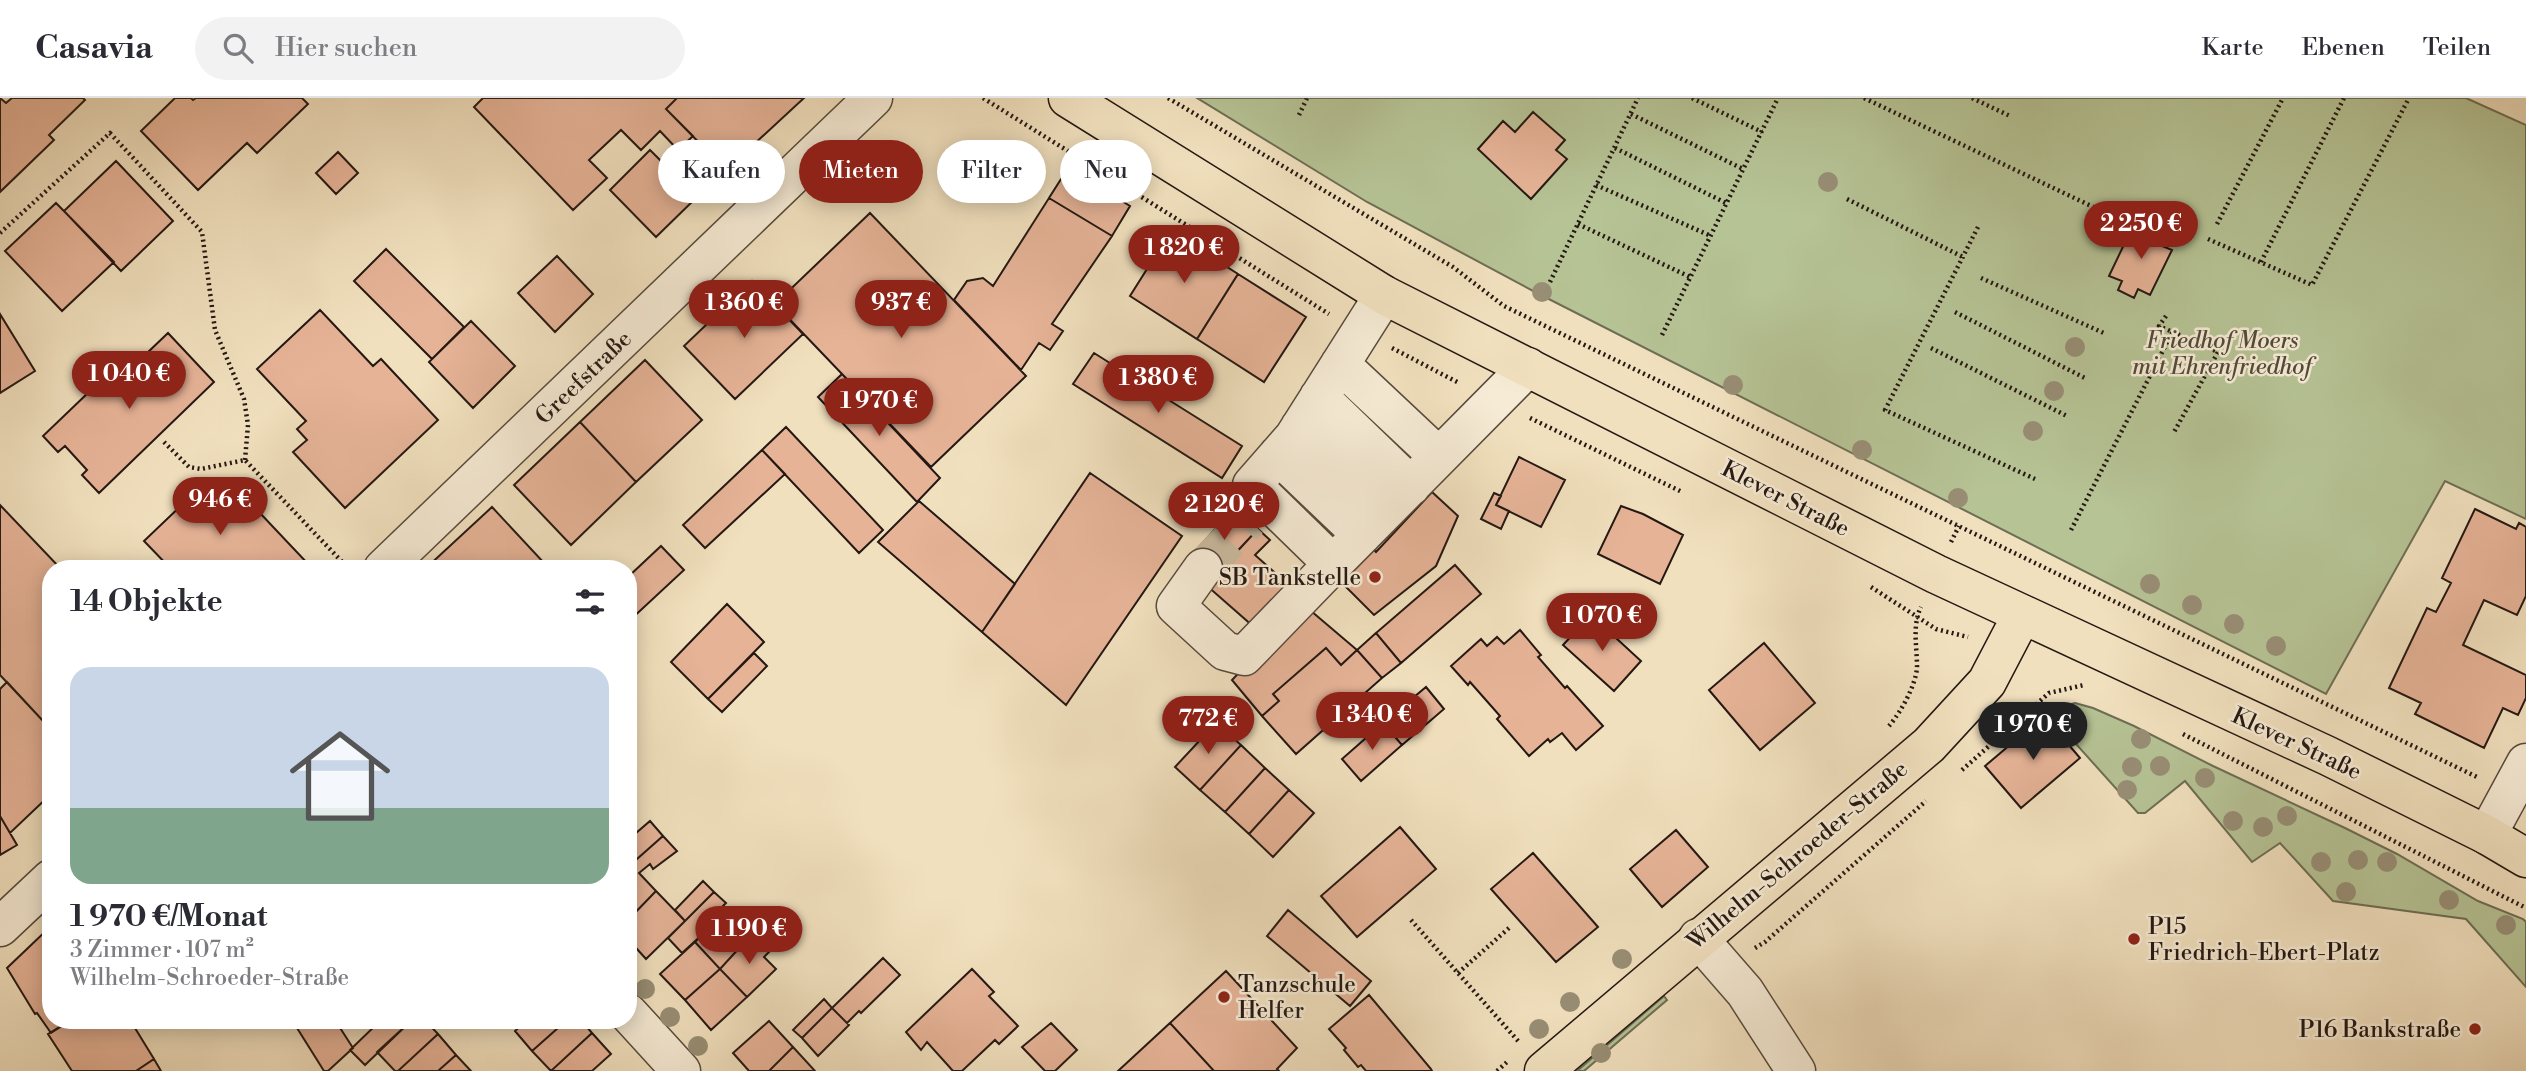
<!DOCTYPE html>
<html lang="de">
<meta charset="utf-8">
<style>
:root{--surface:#fff;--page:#f2f2f3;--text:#2b2b33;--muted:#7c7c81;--line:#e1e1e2;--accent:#8f2418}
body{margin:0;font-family:"Libre Bodoni",serif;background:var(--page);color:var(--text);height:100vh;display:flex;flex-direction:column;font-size:26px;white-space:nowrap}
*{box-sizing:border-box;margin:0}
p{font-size:23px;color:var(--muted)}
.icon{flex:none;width:38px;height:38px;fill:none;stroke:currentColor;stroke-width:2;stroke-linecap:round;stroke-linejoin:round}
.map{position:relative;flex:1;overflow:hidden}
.panel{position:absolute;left:42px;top:462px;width:595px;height:469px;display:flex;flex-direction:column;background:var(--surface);border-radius:28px;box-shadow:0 4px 18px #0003}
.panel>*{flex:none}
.guide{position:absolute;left:658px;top:42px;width:665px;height:63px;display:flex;gap:14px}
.price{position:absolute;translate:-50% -60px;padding:0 16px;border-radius:24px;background:var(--accent);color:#fff;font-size:23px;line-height:46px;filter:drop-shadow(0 2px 4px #0008)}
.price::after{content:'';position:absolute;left:50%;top:42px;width:21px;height:16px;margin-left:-10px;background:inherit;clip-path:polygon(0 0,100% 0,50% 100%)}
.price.on{background:#222;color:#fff}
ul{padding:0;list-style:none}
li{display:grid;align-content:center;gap:14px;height:371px;padding:0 28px}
li span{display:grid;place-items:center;height:217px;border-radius:21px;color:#555}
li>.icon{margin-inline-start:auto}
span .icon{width:126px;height:126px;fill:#fffc;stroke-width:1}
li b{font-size:30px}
h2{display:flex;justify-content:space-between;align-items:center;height:84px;padding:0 28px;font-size:30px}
.chip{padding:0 24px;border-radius:32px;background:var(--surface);box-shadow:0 4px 18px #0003;font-size:24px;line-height:63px}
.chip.on{background:var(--accent);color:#fff}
header{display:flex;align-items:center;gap:42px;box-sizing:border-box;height:98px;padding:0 35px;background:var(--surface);border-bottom:2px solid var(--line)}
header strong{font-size:33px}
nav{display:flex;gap:38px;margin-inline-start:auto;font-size:24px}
.search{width:490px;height:63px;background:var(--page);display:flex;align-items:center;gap:18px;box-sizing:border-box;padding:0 24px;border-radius:38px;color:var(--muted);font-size:26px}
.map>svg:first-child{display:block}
.green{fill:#b6c395;stroke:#6d6e54;stroke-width:2}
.building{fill:#e6b397;stroke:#241813;stroke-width:2}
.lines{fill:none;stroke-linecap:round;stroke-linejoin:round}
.minor-tunnel{stroke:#c8b89c;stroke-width:38;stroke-dasharray:38 19;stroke-linecap:butt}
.minor-casing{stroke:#574a3e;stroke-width:41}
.major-casing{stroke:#241813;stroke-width:41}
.path{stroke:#241813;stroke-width:4.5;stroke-dasharray:2 3.5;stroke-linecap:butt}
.minor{stroke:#f6ebd5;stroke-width:38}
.major{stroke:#f1e0be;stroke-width:38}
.tree{fill:#988e75}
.poi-dot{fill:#8f2418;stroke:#f6ebd5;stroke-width:2.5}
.labels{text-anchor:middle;stroke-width:5;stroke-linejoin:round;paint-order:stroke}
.park-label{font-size:23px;font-style:italic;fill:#504b3a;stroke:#f6ebd5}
.street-label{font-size:23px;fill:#241813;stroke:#f6ebd5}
.poi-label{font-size:23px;fill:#241813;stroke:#f6ebd5;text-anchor:end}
</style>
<header>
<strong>Casavia</strong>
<div class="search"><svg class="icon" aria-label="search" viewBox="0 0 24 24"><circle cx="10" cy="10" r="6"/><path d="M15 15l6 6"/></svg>Hier suchen</div>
<nav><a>Karte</a><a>Ebenen</a><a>Teilen</a></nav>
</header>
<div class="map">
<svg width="2526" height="973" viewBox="0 0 2526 973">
<rect width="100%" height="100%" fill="#f1e0be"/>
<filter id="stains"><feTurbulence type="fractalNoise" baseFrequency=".00286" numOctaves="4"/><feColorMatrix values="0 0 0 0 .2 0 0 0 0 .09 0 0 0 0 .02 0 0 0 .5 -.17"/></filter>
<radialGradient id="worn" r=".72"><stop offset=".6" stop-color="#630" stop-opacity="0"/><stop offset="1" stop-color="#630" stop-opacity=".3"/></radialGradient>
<path class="green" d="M1197 0H2466L2526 27V421L2445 383 2326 596 1535 194 1367 104Z
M2075 605 2093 610 2134 628 2213 668 2345 730 2397 756 2478 803 2523 821 2526 824V889L2466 821 2333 803 2280 745 2252 764 2185 683 2145 715H2138L2050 617 2063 608Z
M1664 898 1667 902 1584 973H1577Z"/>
<path class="building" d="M0 0 6 5 12 0H83L85 2 49 37 54 42 0 94Z
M175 0H191L193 2 196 0H302L308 6 257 55 247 45 198 92 141 33Z
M483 0H677L666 11 693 38 678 52 660 33 641 52 621 32 589 62 607 80 573 112 474 9Z
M677 0H804L726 72 666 11Z
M1533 14 1565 42 1556 52 1567 61 1531 101 1478 51 1503 23 1515 34Z
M650 52 697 99 656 139 610 92Z
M338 54 358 75 336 96 316 75Z
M116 63 173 123 121 173 64 113Z
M1068 70 1130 108 1112 138 1049 100Z
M1049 100 1112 138 1052 226 1063 233 1050 252 1039 245 1021 272 954 202 967 183 983 180 993 188Z
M56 105 114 164 62 213 5 153Z
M870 115 1026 278 931 369 775 206Z
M2153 126 2162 131 2166 140 2162 148 2172 152 2150 197 2138 191 2134 200 2118 192 2122 183 2109 178 2131 132 2140 137 2144 130Z
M1171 133 1238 176 1197 241 1130 198Z
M386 151 464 229 432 261 354 183Z
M557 158 593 196 555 234 518 195Z
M1238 176 1306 219 1264 284 1197 241Z
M752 183 803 236 735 301 684 248Z
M320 212 373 268 381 261 438 322 345 410 293 354 307 342 297 331 306 323 257 271Z
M0 216 35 273 0 295Z
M471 223 515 268 473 310 429 264Z
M168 235 214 284 99 395 82 377 87 372 65 348 58 354 43 338 114 270 122 279Z
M1094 255 1242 348 1222 380 1073 286Z
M645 262 702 322 636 384 580 324Z
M842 276 940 380 917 404 818 299Z
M580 324 636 384 571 447 514 387Z
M786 329 883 432 859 455 762 352Z
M762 352 785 376 705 450 683 427Z
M1519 359 1565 382 1541 429 1496 407Z
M1090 375 1182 438 1066 607 982 534Z
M209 381 250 423 259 414 311 469 171 471 144 443Z
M1432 394 1458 418 1436 468 1374 517 1335 478 1367 445 1376 454Z
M1494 395 1501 398 1496 407 1509 413 1501 431 1481 421Z
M919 403 1015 486 982 534 878 444Z
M0 407 61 471H51V617L44 624 0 577Z
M1621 408 1643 416 1683 437 1660 486 1598 456Z
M492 409 545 466 540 471H425Z
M1235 409 1258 431 1213 479 1191 458Z
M2475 411 2516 431 2519 425 2526 429V498L2517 517 2484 502 2463 547 2526 577V600L2518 617 2503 610 2484 650 2415 616 2421 605 2389 590 2427 510 2436 514 2451 485 2442 480Z
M1258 431 1270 442 1255 457 1291 489 1254 529 1206 487Z
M661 448 684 472 628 524V479Z
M1455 467 1481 496 1401 565 1376 535Z
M727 506 764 544 708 601 671 564Z
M1304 507 1357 552 1341 567 1326 550 1273 596 1279 603 1262 618 1232 582Z
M1591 517 1641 563 1614 593 1563 547Z
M1520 532 1541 557 1538 559 1565 590 1567 588 1603 628 1576 652 1562 635 1550 644 1548 641 1529 658 1497 621 1500 618 1470 584 1468 587 1451 568 1481 541 1487 548 1497 539 1504 546Z
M1376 535 1401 565 1382 580 1357 552Z
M1764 545 1815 605 1760 652 1709 592Z
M1326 550 1341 567 1357 552 1382 580 1296 656 1262 618 1279 603 1273 596Z
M754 555 767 568 722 614 708 601Z
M7 584 44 624 51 617V696L10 735 0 718V591Z
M1426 589 1444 611 1402 647 1383 625Z
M2044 618 2080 660 2021 710 1985 668Z
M1216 625 1241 647 1200 692 1175 669Z
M1383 625 1402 647 1361 683 1342 661Z
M1241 647 1265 670 1225 714 1200 692Z
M1265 670 1289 692 1249 736 1225 714Z
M1289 692 1314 715 1273 759 1249 736Z
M0 718 17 747 0 757Z
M650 723 663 738 628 769V751L632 748 628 742Z
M1400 729 1436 771 1357 839 1321 798Z
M1676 732 1708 769 1662 809 1630 771Z
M663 738 677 753 653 771 650 766 639 775 656 793 628 822V769Z
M1533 755 1598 829 1556 864 1491 791Z
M703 783 714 794 685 823 675 812Z
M656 793 685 823 646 861 628 841V822Z
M714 794 726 805 712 819 716 824 682 855 668 840Z
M1288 812 1371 883 1350 908 1267 838Z
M716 824 739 848 753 835 720 871 695 844Z
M51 828V922H71L51 935 37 915 35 916 7 870Z
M753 835 770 853 764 859 776 871 747 899 720 871Z
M695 844 720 871 685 902 660 876Z
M883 860 900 877 861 915 859 913 847 925 832 910Z
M720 871 747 899 711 932 685 902Z
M972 871 994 894 989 898 1018 928 999 946 995 942 962 973H953L927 944 921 952 906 934Z
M1226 873 1297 950 1277 971 1279 973H1214L1170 925Z
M1369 897 1431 971 1432 973H1366L1361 967 1358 969 1344 952 1346 950 1329 931Z
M824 901 832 910 802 940 793 932Z
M832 910 849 927 818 958 802 940Z
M71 922H130L154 961 136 973H72L48 936Z
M292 922H335L353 950 328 973H324Z
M381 922H412L365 967 350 952Z
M412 922H425L438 936 398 973H395L377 954Z
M527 922H567L532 953 515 933Z
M567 922H581L592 935 551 973 532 953Z
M769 923 793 949 769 973H749L733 955Z
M1051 925 1077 952 1055 973H1045L1022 949Z
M1170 925 1214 973H1118Z
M592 935 611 956 592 973H551Z
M438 936 456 957 438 973H398Z
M793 949 815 973H769Z
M456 957 471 973H438Z
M154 961 161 973H136Z"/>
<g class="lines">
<path class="minor-tunnel" d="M1203 470 1249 422"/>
<g class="minor-casing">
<path id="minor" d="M1384 197 1294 339 1252 387 1333 466 1528 269
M1340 266 1439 359
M1319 299 1411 388
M1300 329 1387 411
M1278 357 1362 437
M1203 470 1176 508 1225 553 1244 558 1333 466
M383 471 873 0
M2487 737 2526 665
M0 829 51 781
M1698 840 1745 894 1796 973
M628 915 681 973"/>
</g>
<g class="major-casing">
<path id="major" d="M1068 0 1384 197 1936 476 2328 658 2487 737 2526 760
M1544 973 1929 647 1987 584 2022 517"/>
</g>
<path class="path" d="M983 0 1329 216
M1168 0 1453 169 1504 208 2477 679
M1692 0 1762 34
M1864 0 2127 125
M1972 0 2010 18
M1631 16 1743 71
M1299 17 1307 0
M1615 50 1726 105
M1596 87 1711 138
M1847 101 1963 159
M1578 126 1690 179
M2217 126 2283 0
M1978 129 1885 312 2035 381
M0 135 110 35 202 134 215 232 244 301 248 327 245 362
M2208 141 2312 187 2409 0
M2261 164 2344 0
M1981 180 2106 236
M1550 184 1638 0
M1955 214 2085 280
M2166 218 2159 228 2218 254 2173 336
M1662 237 1778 0
M1392 250 1459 285
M1931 250 2067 318
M1530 320 1682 394
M164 344 189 369 201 371 245 362 346 468
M2071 432 2173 233
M1951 444 1959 428
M1871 489 1936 531 1968 539
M1889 628C1901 614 1916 587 1917 569 1917 548 1912 527 1921 509
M2183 636 2526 810
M1962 672 2049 595 2084 587
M1411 822 1519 944
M1755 850 1765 844 1926 703
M1458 875 1509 830
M1497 973 1507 964"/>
<use href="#minor" class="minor"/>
<use href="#major" class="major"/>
</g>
<g class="tree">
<circle cx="1828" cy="84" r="10"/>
<circle cx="2102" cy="127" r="10"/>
<circle cx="1542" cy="194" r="10"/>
<circle cx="2075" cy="249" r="10"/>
<circle cx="1733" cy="287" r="10"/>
<circle cx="2054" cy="293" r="10"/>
<circle cx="2033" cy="333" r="10"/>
<circle cx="1862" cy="352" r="10"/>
<circle cx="1958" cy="400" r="10"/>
<circle cx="2150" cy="486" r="10"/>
<circle cx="2192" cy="507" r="10"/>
<circle cx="2234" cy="526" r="10"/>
<circle cx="2276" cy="548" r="10"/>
<circle cx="2076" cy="633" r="10"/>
<circle cx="2141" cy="641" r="10"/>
<circle cx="2160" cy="668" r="10"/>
<circle cx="2132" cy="669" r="10"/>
<circle cx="2205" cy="680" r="10"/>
<circle cx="2127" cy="692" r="10"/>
<circle cx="2287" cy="718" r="10"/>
<circle cx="2233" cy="723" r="10"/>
<circle cx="2263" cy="729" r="10"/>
<circle cx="2358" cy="762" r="10"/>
<circle cx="2321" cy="764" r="10"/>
<circle cx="2387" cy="764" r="10"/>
<circle cx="2346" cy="794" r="10"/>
<circle cx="2449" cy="802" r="10"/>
<circle cx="2506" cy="827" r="10"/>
<circle cx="1622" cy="861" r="10"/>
<circle cx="645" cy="891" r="10"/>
<circle cx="1570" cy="904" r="10"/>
<circle cx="670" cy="919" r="10"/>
<circle cx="1539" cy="931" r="10"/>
<circle cx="698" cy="948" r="10"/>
<circle cx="1601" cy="955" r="10"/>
</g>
<g class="poi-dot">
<circle cx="1375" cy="479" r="7"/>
<circle cx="2134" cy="841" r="7"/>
<circle cx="1224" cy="899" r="7"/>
<circle cx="2475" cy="931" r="7"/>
</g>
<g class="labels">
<g class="park-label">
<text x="2222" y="250">Friedhof Moers<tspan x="2222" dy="26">mit Ehrenfriedhof</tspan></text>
</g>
<g class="street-label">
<text transform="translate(583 279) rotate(-44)" y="8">Greefstraße</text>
<text transform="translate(1786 400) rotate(27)" y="8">Klever Straße</text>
<text transform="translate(2297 645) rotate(25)" y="8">Klever Straße</text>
<text transform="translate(1797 757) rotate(-40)" y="8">Wilhelm-Schroeder-Straße</text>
</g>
<g class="poi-label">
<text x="1361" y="487">SB Tankstelle</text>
<text x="2148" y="836" text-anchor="start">P15<tspan x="2148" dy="26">Friedrich-Ebert-Platz</tspan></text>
<text x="1238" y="894" text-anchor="start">Tanzschule<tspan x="1238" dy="26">Helfer</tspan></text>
<text x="2461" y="939">P16 Bankstraße</text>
</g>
</g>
<rect width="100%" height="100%" filter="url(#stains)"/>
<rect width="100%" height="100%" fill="url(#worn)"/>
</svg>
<b class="price" style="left:2141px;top:163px">2 250 €</b>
<b class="price" style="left:1184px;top:187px">1 820 €</b>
<b class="price" style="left:744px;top:242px">1 360 €</b>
<b class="price" style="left:901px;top:242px">937 €</b>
<b class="price" style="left:129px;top:313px">1 040 €</b>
<b class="price" style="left:1158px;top:317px">1 380 €</b>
<b class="price" style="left:879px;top:340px">1 970 €</b>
<b class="price" style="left:220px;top:439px">946 €</b>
<b class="price" style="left:1224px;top:444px">2 120 €</b>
<b class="price" style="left:1602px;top:555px">1 070 €</b>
<b class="price" style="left:1372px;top:654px">1 340 €</b>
<b class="price" style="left:1208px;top:658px">772 €</b>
<b class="price on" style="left:2033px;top:664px">1 970 €</b>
<b class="price" style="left:749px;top:868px">1 190 €</b>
<div class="guide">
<a class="chip">Kaufen</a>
<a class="chip on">Mieten</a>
<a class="chip">Filter</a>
<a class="chip">Neu</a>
</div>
<section class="panel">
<h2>14 Objekte<svg class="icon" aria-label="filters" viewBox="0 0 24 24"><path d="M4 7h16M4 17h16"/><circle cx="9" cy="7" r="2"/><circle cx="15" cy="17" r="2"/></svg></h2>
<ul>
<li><span style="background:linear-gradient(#c9d6e8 65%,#7fa58c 0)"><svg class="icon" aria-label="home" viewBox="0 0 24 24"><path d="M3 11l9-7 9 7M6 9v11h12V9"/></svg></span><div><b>1 970 €/Monat</b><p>3 Zimmer · 107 m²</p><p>Wilhelm-Schroeder-Straße</p></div></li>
</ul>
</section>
</div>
